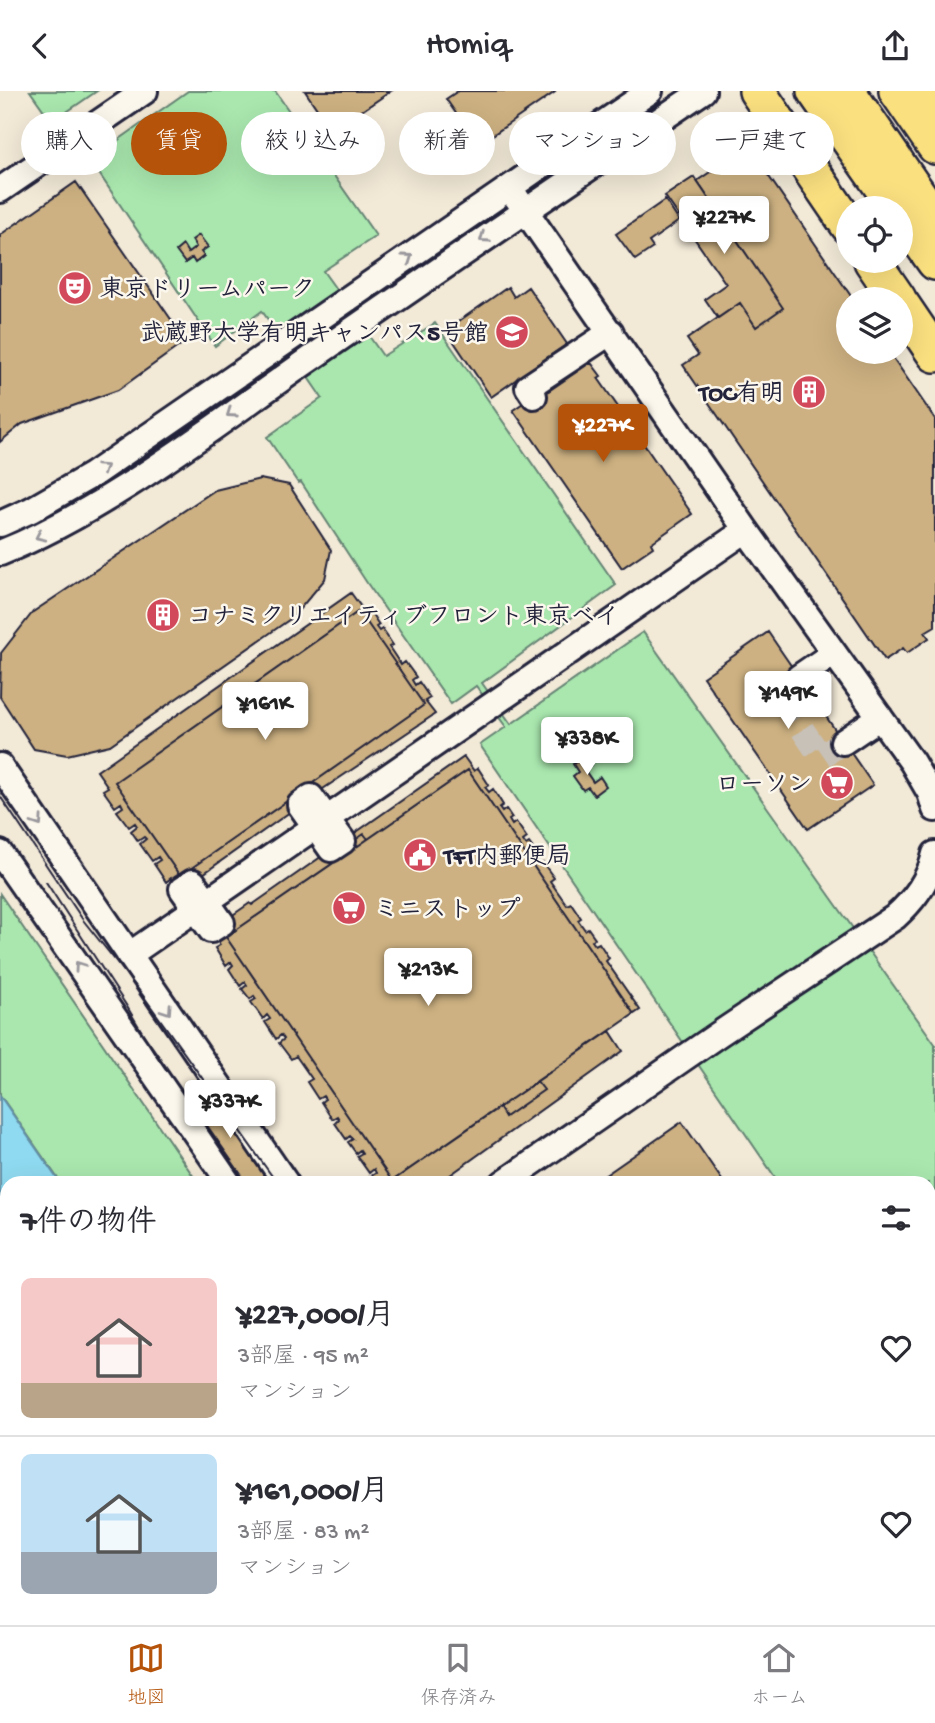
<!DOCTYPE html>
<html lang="ja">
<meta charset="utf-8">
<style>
:root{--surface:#fff;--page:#f7f7f7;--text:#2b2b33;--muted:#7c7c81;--line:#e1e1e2;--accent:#b45309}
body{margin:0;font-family:"Gochi Hand","Klee One",sans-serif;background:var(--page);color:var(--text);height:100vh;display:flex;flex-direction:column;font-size:26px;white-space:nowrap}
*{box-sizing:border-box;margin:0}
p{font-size:23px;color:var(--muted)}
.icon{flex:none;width:38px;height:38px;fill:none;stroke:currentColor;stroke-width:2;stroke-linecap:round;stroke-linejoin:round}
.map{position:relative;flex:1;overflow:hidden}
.side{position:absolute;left:0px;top:1085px;width:936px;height:450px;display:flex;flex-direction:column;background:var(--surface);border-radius:21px 21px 0 0;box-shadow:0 7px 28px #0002}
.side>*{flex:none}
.banner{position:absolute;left:21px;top:21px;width:894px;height:63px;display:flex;gap:14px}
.buttons{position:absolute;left:836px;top:105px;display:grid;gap:14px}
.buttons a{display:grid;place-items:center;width:77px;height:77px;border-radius:50%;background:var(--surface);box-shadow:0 7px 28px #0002;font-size:35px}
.price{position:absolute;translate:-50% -60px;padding:0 16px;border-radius:7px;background:#fff;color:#222;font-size:23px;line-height:46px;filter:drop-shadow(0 2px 4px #0008)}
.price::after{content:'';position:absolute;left:50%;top:42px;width:21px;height:16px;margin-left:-10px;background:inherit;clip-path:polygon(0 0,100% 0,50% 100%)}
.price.current{background:var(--accent);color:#fff}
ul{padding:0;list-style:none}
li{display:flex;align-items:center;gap:21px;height:175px;padding:0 21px}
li+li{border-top:2px solid var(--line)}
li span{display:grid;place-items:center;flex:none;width:196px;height:140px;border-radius:10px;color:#555}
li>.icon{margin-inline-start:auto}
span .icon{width:84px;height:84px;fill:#fffc;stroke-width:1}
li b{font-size:30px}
h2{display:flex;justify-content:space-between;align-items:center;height:84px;padding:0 21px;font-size:30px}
.tag{padding:0 24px;border-radius:32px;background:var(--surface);box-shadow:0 7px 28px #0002;font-size:24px;line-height:63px}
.tag.current{background:var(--accent);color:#fff}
header{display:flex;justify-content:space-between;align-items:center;height:91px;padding:0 21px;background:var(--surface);font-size:32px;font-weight:600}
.tabs{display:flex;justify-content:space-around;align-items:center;height:98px;border-top:2px solid var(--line);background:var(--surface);font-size:19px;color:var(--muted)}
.tabs a{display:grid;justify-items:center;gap:4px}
.tabs .current{color:var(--accent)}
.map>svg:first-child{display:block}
.green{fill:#a9e7ae;stroke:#668474;stroke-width:2}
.water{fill:#8fdaf0;stroke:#6390a8;stroke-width:2}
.building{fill:#cdb182;stroke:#22223b;stroke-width:2}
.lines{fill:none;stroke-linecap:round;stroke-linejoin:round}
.minor-tunnel{stroke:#c8c1b8;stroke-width:24;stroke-dasharray:24 12;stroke-linecap:butt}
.minor-casing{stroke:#22223b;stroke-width:30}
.highway-casing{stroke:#22223b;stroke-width:40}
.minor{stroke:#fbf7ec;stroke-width:24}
.highway{stroke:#fbe080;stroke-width:35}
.tram{stroke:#22223b;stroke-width:2}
.oneway{stroke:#99979c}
.labels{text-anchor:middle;stroke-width:5;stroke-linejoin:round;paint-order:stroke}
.poi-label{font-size:24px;font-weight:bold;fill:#22223b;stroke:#fbf7ec;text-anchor:start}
</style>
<header><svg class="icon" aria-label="back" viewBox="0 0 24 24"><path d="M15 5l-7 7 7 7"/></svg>Homiq<svg class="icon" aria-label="share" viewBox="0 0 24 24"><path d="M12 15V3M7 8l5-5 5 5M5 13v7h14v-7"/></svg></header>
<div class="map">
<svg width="935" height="1534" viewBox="0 0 935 1534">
<rect width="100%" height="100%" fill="#f2e9d7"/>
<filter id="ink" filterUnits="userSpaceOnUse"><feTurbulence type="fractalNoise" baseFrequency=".0143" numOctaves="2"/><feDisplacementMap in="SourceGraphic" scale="14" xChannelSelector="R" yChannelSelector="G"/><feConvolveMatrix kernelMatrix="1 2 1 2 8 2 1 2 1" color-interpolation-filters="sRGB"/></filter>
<g filter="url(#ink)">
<path class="green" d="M30 0H97L52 31Z
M188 0H275L376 145 323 180 351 219 428 170 476 135 479 137 355 225 383 265 435 232 616 494 482 592 511 633 643 541 935 953V1329L929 1321V1092H779L480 654 506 636 476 595 451 613 367 492 301 391 298 392 267 346 322 307 294 266 80 411 53 426 0 448V444L290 261 262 220 215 255 90 69Z
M0 803 198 1092H61L0 1004Z"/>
<path class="water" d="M0 1005 60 1092H7V1314L0 1319Z"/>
<path class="building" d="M305 0H391L332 40Z
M458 0H554L555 1 478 54 446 8Z
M748 55 853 208H849V261H889L935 328V535L925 541 929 547 907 562 903 557 885 569 683 274 698 264 687 248 740 212 756 236 783 217 697 90Z
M694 86 783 217 756 236 740 212 718 227 705 208 726 193 665 105Z
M76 91 186 250 118 299 22 333 0 351V144Z
M665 109 679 130 649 151 653 157 635 169 616 143Z
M199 144 208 156 201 161 204 165 195 172 192 167 185 172 176 160 183 154 188 162 196 156 192 149Z
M508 196 514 206 528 196 567 253 491 306 446 239Z
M588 273H592L601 285 598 287 692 423 651 452 653 456 622 477 513 319 545 297 547 301Z
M260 388 289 394 331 459 325 488 293 526 110 654 67 664 34 658 0 606 1 562 33 521 215 399Z
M351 502 364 520 368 517 379 534 376 536 379 540 382 538 393 554 389 556 401 574 405 571 416 586 412 589 415 594 419 591 430 607 425 610 435 623 311 706 179 800 171 787 166 791 154 773 160 769 158 766 152 770 140 753 146 748 144 746 138 750 131 740 137 735 135 732 129 736 117 720 123 716 121 712 115 716 103 699 108 696 97 680Z
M359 520 424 614 180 785 115 691Z
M768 541 873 694 808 738 703 586Z
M585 665 591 674 584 678 593 691 600 686 606 695 594 704 588 696 583 699 573 685 578 681 573 673Z
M464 666 474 680 478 677 489 694 485 696 489 701 493 698 503 714 499 717 502 721 506 718 512 727 509 729 512 734 516 731 527 747 523 750 526 754 529 752 540 767 537 770 540 774 543 772 554 787 550 790 567 814 571 812 581 827 578 829 585 839 588 837 595 847 592 850 595 854 599 852 609 867 606 870 640 919 634 923 468 679 226 846 392 1090 610 940 623 960 439 1092H376L371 1085 376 1082 374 1078 369 1082 357 1065 362 1062 360 1059 356 1062 348 1051 353 1048 350 1045 346 1048 335 1032 339 1028 337 1025 332 1028 321 1011 325 1008 323 1005 318 1008 307 991 312 988 296 965 291 968 279 952 284 948 281 944 276 948 265 931 270 928 267 924 263 928 251 911 256 908 254 905 250 908 242 898 247 894 245 891 240 895 229 878 233 874 231 871 226 875 215 857 220 854 211 839 250 812 252 814Z
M468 679 634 923 537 990 544 999 505 1026 499 1016 392 1090 226 846 332 773 328 767 364 743 368 748Z
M204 996 214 997 284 1092H231L186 1010 193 1001Z
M682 1031 724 1092H594Z
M7 1323V1370L5 1367 0 1369V1328Z
M929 1325 935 1332V1533L929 1524Z
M6 1462 7 1490 0 1495V1464Z
M7 1490V1528H101L105 1534H0V1495Z
M101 1528H149L140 1534H105Z
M149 1528H173L178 1534H140Z
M173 1528H381L385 1534H178Z
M723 1528H813L817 1534H714Z"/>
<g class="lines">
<path class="minor-tunnel" d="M799 586 777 601 821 666 843 651
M0 1474 7 1470
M161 1528 166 1534
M349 1528 353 1534
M209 1534 219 1528
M317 1534 324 1528"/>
<g class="minor-casing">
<path id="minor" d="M0 99 145 0
M516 106 746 439 912 671 930 702 935 718
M534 305 528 296 611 241
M0 433 31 419 92 384 650 0
M0 462C105 420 207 340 300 275 434 182 568 91 703 0
M799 586 834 562
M843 651 880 626
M0 675 286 1092
M311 706 343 750 331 758 300 714Z
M0 762 230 1092
M193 791 222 832 211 839 182 798Z
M129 864 746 439
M503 1092 719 943 895 826C915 808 929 789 935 763
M0 1434 7 1431
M535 1528 539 1534
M585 1528 589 1534
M875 1528 879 1534"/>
</g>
<g class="highway-casing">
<path id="highway" d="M757 0 849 135
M815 0 897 117
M847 0 935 128
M897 0 935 55
M930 0 935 8
M901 123 935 171
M872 170 898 208
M901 213 935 263"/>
</g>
<use href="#minor" class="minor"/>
<use href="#highway" class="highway"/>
<path class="tram" d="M0 705 83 829 142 903 277 1092
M46 791 126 914 154 961 244 1092
M554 1528 559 1534
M568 1528 572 1534"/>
</g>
<defs><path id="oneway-chevron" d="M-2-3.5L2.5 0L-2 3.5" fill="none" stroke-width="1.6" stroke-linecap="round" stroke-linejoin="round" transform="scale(1.75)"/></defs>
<g class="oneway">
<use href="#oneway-chevron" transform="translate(484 147) rotate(145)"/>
<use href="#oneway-chevron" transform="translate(408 167) rotate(-35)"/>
<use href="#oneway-chevron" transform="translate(231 322) rotate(145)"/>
<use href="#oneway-chevron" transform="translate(103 377) rotate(-34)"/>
<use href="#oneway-chevron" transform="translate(40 445) rotate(155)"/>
<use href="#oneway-chevron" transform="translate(38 731) rotate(56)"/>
<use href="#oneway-chevron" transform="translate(79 875) rotate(-125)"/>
<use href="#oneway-chevron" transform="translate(167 919) rotate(56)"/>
</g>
</g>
<defs>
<g id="theatre-disc" transform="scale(1.75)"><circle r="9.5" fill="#d1495b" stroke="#fbf7ec"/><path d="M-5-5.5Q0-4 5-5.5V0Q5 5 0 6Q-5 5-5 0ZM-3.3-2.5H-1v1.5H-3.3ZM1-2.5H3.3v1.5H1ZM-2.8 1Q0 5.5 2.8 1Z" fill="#fff"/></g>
<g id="university-disc" transform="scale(1.75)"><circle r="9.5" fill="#d1495b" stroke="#fbf7ec"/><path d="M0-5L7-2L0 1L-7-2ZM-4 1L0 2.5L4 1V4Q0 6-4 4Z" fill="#fff"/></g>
<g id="building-disc" transform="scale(1.75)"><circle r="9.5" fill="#d1495b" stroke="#fbf7ec"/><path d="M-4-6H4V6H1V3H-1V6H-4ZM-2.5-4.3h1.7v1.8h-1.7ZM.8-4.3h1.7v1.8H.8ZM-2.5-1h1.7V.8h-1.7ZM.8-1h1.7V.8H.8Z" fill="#fff"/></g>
<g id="supermarket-disc" transform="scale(1.75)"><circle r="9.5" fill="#d1495b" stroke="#fbf7ec"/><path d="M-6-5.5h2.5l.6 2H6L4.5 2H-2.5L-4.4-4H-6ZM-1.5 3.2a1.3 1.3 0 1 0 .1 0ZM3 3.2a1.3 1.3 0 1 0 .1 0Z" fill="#fff"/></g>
<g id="civic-disc" transform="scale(1.75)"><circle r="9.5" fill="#d1495b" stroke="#fbf7ec"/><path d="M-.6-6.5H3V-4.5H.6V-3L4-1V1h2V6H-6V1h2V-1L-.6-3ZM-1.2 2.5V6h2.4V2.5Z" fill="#fff"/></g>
</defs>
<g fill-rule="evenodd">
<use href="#theatre-disc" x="75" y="197"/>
<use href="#university-disc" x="512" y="241"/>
<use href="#building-disc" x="809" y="301"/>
<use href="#building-disc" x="163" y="524"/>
<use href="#supermarket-disc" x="837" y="692"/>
<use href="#civic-disc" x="420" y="764"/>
<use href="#supermarket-disc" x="349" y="817"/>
</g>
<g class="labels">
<g class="poi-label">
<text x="100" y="205">東京ドリームパーク</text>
<text x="488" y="249" text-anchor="end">武蔵野大学有明キャンパス5号館</text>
<text x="784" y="309" text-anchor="end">TOC有明</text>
<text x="188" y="532">コナミクリエイティブフロント東京ベイ</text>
<text x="812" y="700" text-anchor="end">ローソン</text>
<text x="444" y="772">TFT内郵便局</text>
<text x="374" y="825">ミニストップ</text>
</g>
</g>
</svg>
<div class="buttons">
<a><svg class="icon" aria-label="locate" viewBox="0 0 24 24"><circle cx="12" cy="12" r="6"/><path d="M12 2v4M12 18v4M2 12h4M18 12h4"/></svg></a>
<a><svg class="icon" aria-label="layers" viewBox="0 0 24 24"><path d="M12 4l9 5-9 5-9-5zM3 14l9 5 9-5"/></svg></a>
</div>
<b class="price" style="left:724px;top:165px">¥227K</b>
<b class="price current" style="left:603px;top:373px">¥227K</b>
<b class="price" style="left:788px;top:640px">¥149K</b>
<b class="price" style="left:265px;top:651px">¥161K</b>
<b class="price" style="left:587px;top:686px">¥338K</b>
<b class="price" style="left:428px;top:917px">¥213K</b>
<b class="price" style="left:230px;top:1049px">¥337K</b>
<div class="banner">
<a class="tag">購入</a>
<a class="tag current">賃貸</a>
<a class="tag">絞り込み</a>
<a class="tag">新着</a>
<a class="tag">マンション</a>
<a class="tag">一戸建て</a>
</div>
<section class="side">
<h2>7件の物件<svg class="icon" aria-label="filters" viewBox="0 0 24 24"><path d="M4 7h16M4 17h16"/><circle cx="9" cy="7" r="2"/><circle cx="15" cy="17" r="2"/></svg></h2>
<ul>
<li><span style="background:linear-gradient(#f6c9c9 75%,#b9a48a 0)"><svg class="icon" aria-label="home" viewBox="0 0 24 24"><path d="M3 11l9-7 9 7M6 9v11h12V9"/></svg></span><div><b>¥227,000/月</b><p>3部屋 · 95 m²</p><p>マンション</p></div><svg class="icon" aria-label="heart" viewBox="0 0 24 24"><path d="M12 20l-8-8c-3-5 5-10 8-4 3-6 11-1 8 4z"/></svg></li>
<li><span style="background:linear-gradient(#bfe0f5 70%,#9aa5b1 0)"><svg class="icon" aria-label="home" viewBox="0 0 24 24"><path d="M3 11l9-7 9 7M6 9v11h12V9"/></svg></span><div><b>¥161,000/月</b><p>3部屋 · 83 m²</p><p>マンション</p></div><svg class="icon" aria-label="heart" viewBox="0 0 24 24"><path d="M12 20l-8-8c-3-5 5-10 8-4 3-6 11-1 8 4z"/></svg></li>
</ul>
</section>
</div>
<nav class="tabs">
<a class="current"><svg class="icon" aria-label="map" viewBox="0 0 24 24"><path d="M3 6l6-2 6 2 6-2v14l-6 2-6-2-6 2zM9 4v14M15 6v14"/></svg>地図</a>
<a><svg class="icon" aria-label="saved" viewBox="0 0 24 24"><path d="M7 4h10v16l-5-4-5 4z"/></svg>保存済み</a>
<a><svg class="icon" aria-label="home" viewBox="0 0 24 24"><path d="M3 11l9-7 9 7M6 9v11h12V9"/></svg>ホーム</a>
</nav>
